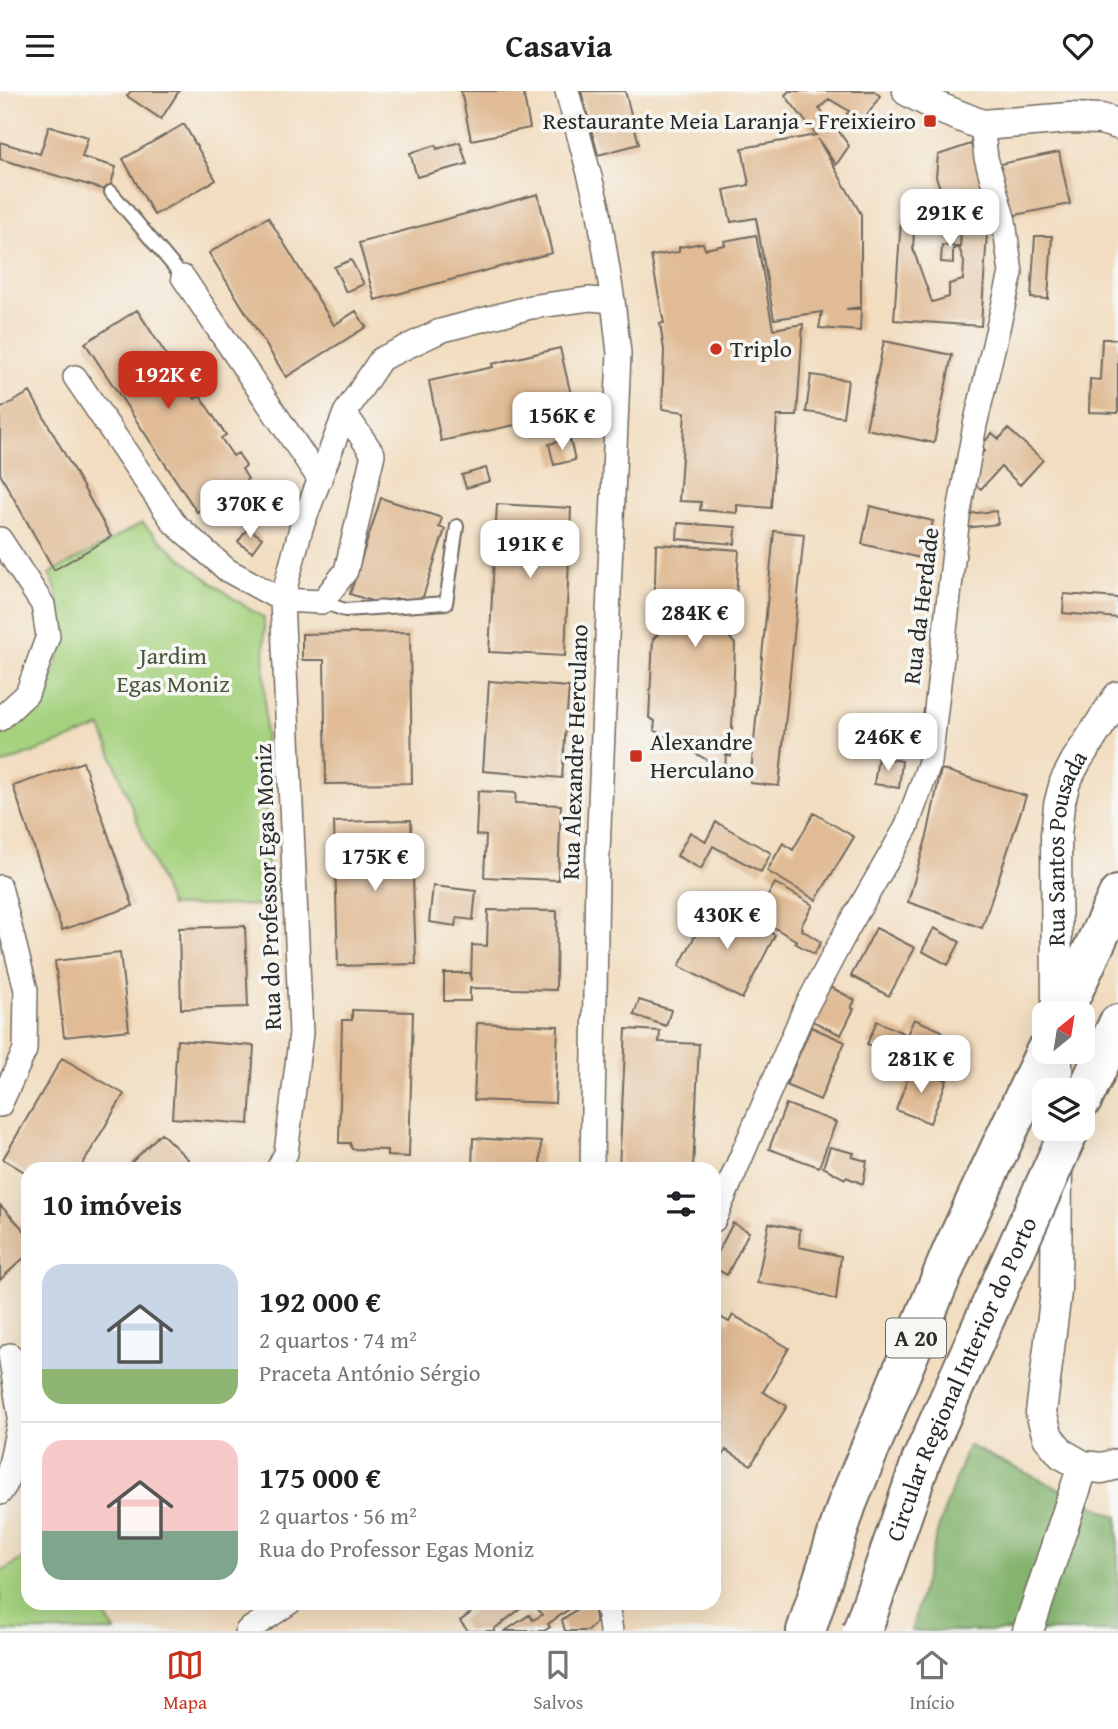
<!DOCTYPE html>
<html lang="pt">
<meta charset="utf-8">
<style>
:root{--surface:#fff;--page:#f2f2f2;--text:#202124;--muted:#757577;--line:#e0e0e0;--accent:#c8321e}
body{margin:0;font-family:"Gentium Book Plus",serif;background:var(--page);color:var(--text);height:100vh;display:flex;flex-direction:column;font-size:26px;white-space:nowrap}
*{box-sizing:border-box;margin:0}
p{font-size:23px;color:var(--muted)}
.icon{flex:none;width:38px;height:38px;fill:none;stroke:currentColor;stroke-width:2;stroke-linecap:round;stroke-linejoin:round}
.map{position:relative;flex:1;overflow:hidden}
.sheet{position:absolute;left:21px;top:1071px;width:700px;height:448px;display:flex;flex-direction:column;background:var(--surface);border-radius:21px;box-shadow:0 7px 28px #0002}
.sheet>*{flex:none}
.needle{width:46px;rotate:30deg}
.buttons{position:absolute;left:1032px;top:910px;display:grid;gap:14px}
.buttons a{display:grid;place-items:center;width:63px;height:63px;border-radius:14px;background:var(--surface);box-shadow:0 7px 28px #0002;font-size:35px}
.price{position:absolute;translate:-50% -60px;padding:0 16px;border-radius:14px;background:#fff;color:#222;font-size:23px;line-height:46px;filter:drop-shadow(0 2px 4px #0008)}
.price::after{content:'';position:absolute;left:50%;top:42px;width:21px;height:16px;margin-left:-10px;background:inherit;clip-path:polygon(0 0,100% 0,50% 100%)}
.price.on{background:var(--accent);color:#fff}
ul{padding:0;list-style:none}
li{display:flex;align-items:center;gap:21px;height:175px;padding:0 21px}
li+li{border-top:2px solid var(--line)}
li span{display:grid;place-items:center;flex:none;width:196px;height:140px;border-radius:21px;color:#555}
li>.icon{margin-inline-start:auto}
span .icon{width:84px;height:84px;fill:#fffc;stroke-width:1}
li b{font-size:30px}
h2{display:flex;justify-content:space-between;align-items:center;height:84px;padding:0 21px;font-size:30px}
header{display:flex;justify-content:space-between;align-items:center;height:91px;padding:0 21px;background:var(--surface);font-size:32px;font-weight:700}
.tabs{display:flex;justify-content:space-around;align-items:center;height:98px;border-top:2px solid var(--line);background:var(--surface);font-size:19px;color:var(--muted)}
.tabs a{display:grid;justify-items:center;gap:4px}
.tabs .on{color:var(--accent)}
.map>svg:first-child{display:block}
.green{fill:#a6d27f;stroke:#687e55;stroke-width:2}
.forest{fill:#84b46e;stroke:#58704c;stroke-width:2}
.building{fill:#e0bb95}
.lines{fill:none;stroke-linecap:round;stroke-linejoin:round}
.service-casing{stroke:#71695f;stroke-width:16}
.minor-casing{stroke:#71695f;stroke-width:26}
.tertiary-casing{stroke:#71695f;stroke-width:33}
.motorway-casing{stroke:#71695f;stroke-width:42}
.service{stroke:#fff;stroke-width:12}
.minor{stroke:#fff;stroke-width:23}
.tertiary{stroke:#fff;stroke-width:30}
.motorway{stroke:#fff;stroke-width:38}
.motorway-bridge-casing{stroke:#71695f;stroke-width:42;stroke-linecap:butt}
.motorway-bridge{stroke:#fff;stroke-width:38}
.poi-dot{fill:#c8321e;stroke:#f6f6f2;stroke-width:2.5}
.labels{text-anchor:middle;stroke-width:7;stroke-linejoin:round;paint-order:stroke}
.shield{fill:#f6f6f2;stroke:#686867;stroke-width:2}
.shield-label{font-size:23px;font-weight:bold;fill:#2b2b2b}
.poi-label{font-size:24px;fill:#2b2b2b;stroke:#f6f6f2;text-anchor:start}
.street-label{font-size:24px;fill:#2b2b2b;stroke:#f6f6f2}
.park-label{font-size:24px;fill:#4a5540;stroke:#f6f6f2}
</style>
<header><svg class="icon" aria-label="menu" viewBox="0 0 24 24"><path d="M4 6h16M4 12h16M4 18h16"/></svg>Casavia<svg class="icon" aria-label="heart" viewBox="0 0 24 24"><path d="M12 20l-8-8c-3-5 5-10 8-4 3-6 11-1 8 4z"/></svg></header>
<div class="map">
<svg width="1118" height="1540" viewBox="0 0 1118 1540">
<rect width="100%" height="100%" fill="#f6f6f2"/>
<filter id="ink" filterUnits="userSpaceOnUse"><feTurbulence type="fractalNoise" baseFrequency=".0143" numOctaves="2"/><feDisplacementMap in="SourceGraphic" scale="14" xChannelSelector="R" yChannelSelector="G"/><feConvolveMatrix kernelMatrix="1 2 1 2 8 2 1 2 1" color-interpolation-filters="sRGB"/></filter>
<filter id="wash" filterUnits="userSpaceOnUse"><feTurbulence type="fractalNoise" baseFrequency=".00686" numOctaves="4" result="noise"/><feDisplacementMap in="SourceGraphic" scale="28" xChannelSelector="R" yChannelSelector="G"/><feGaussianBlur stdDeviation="1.57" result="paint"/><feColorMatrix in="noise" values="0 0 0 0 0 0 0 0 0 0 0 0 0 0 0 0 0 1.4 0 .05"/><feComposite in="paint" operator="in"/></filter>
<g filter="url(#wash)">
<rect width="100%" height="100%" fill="#f2ddc0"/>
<path class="green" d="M142 432C180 468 219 500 264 527L267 814 170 815 101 636 0 674V647C45 611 67 578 60 520 58 507 56 494 49 483Z
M28 1464V1512H96L115 1540H0V1482Z"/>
<path class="forest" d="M968 1354 1118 1426V1540H911L940 1431Z"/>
<g id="blocks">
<path class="building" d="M131 0H179L161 28 127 5Z
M461 0H523L530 37 471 49Z
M581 0H625L639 53 598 64Z
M789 0H874L880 5 861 34 846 24 849 20 829 8 819 18 833 32 849 55 836 74 818 48 861 123V216L846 218H861L860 240 819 237 822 221 774 228 756 127 731 131 724 99 749 94 742 57 816 44 785 4Z
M184 33 216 89 154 124 123 68Z
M49 35 88 46 82 66 116 76 109 100 0 68V51L40 63Z
M460 51 467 73 417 86 410 62 436 54 437 58Z
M971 53 998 139 987 142 981 235 894 229 901 128 910 129 914 140 913 158 932 211 949 206V193L963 189 964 171 959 156 953 158V172L941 171 942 154 960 156 962 125 990 116 970 114 945 122H938L940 97 936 86 938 64Z
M1059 61 1070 113 1006 126 996 74Z
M538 103 552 162 375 209 359 152Z
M268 126 334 234 356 220 366 236 286 286 209 162Z
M756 144 773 238 803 233 797 325H777L771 417 737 414V422L700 419 701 411 679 410 685 321 662 318 664 259 660 232H664L651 165 679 161V156L703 152 705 158 725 154 724 150Z
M1035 145H1052L1048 208 1031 207Z
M351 169 364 193 346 201 334 176Z
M137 219 195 308 200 305 226 344 221 347 233 365 238 362 246 375 242 378 248 388 197 421 85 252Z
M1102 248H1118V322L1089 321 1090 288 1100 289Z
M884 250 952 264 934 352 866 338Z
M560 257 575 321 441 350 429 290 493 276 492 273Z
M811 284 848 289 843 326 806 321Z
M30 301 111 446 54 479 0 383V318Z
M1008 338 1043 369 1020 394 1001 376 981 398 971 390 975 370 985 359 981 355 992 342 999 348Z
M570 348 575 369 554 374 549 353Z
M486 377 490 390 466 397 462 384Z
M381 407 442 427 439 436 445 438 420 515 396 507 393 517 350 503Z
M497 413 571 417 565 565 489 561Z
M870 415 933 430 924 468 862 453Z
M996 420 998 433 965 437 967 423Z
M678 432 736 436 735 453 677 448Z
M248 437 262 447 252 461 238 451Z
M774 440 804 443 779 695 750 692Z
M656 453 739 459 734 538 730 547 735 553 731 665 726 664 725 679 654 639 655 630 649 627 653 548 660 541 654 531Z
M1064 503 1118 507V527L1063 522Z
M410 541 412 692 326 693 324 569H302V543Z
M489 590 569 596 562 687 483 680Z
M878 666 902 670 899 697 874 693Z
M83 671 133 815 62 839 13 695Z
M941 678 1026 705 982 837 908 811 928 741Z
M478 700 516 702 515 712 561 714 558 789 484 786 486 745 476 744Z
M814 722 854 746 816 809 767 780 783 752 793 759Z
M411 729 416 873 338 875 334 731Z
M716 731 771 762 761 781 713 755 701 778 677 765 690 741 706 750Z
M775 792 813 814 801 835 803 837 802 839 821 851 814 863 795 852 797 850 756 826Z
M433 795 476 800 473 829 457 827 456 835 429 831Z
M713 811 775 844 742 908 679 875Z
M488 819 557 820 556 899 470 897V910H444V882H470L471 890 472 854 487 855Z
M245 835 248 916 181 918 179 837Z
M876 837 915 857 889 905 851 885Z
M934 837 960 851 948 874 922 860Z
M120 862 129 939 64 946 55 870Z
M821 891 855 909 851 917 854 918 841 944 804 926Z
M639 909 671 919 666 935 634 924Z
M352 919 413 921 409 1066 387 1065V1059L352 1058 350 1052H339L342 929H352Z
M914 928 942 940 935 955 912 945 902 968 867 953 877 930 907 944Z
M477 932 558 935 555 1012 474 1009Z
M811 936 845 951 820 1009 786 994Z
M626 938 660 940 659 951 699 953 693 1078H619Z
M177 949 254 955 249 1033 172 1027Z
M62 967 124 1003 80 1078H28V1083L3 1068Z
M912 976 947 989 930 1032 896 1019Z
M786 1013 836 1031 819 1076 769 1058Z
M161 1042 198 1078H125Z
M473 1047 541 1051 540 1078H472Z
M830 1056 854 1062 852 1066 867 1070 863 1093 846 1086 845 1088 823 1076Z
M0 1114 28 1143V1163L0 1189Z
M733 1132 749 1141 727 1184 714 1177V1169Z
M769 1132 800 1138 799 1156 841 1165 836 1209 807 1199 757 1192Z
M714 1222 729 1231 733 1224 789 1257 763 1301 787 1315 751 1374 726 1359 714 1380Z
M484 1512H528L494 1538 495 1540H468L460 1530Z
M533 1512H578L548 1533 550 1536 544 1540H505L529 1524 533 1529 542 1524Z
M585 1512H592L596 1532 587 1540H565L562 1529Z"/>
</g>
</g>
<g filter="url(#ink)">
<use href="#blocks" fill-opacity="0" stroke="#71695f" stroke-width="2"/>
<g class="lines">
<g class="service-casing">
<path id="service" d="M111 101 183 186
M322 511 345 519 446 512 457 435"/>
</g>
<g class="minor-casing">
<path id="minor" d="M567 0 598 116 613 210 619 262 597 784 592 1078
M183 186 320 389
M75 286 174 432 227 479 282 509 322 511 346 480 373 363 345 322
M0 448 43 514 48 545 27 603 0 628
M0 796 26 899 25 959 0 1014
M278 1078 286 1062 301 942 282 509 301 437 345 322 381 268 440 240 531 216 590 208 613 210
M714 1129 803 922 848 837 906 737 930 671 958 426 975 334 1011 182 1004 130 986 67 982 34
M0 1402 6 1393 20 1326 10 1264
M607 1512 611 1540
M247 1540 289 1512"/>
</g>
<g class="tertiary-casing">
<g id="tertiary">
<path d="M908 0 942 18 982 34 1070 27 1101 28 1118 33"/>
<path id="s1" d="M1057 922 1056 744 1059 714 1065 691 1076 670 1118 606"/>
<path d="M1057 961V999"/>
<path d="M1057 1073 1056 1201 1041 1322 1048 1346 1062 1363 1083 1375 1102 1377 1118 1373"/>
<path d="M1028 1540 1083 1375"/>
</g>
</g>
<g class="motorway-casing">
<path id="motorway" d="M1063 922 1118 804
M1083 1008 1118 933
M806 1540 847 1413 952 1160 1045 961"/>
</g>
<use href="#service" class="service"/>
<use href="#minor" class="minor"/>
<use href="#tertiary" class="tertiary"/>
<use href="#motorway" class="motorway"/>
<g class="motorway-bridge-casing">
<g id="motorway-bridge">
<path id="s2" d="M862 1540 922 1368 1070 1038"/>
</g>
</g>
<use href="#motorway-bridge" class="motorway-bridge"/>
</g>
</g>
<g class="poi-dot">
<rect x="923" y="23" width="14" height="14" rx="3.5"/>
<circle cx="716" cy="258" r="7"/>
<rect x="629" y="658" width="14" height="14" rx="3.5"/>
</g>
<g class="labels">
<rect class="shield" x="886" y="1227.5" width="60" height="39" rx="5"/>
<g class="shield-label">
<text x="916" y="1255">A 20</text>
</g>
<g class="poi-label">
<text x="916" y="38" text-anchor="end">Restaurante Meia Laranja - Freixieiro</text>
<text x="730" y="266">Triplo</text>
<text x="650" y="659">Alexandre<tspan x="650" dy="28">Herculano</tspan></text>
</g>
<g class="street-label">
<text transform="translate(921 515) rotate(-83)" y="8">Rua da Herdade</text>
<text transform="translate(575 661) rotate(-88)" y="8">Rua Alexandre Herculano</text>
<text dy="8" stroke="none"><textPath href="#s1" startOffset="166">Rua Santos Pousada</textPath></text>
<text transform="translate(268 796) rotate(-92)" y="8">Rua do Professor Egas Moniz</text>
<text dy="8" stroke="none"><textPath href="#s2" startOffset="271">Circular Regional Interior do Porto</textPath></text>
</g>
<g class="park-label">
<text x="173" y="573">Jardim<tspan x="173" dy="28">Egas Moniz</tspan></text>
</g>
</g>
</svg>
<div class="buttons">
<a><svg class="needle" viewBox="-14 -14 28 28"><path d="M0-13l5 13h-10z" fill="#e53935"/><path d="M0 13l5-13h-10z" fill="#757577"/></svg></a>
<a><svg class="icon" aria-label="layers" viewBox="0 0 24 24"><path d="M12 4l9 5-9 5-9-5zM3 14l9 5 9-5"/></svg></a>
</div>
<b class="price" style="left:950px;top:158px">291K €</b>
<b class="price on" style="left:168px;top:320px">192K €</b>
<b class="price" style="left:562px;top:361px">156K €</b>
<b class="price" style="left:250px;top:449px">370K €</b>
<b class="price" style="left:530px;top:489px">191K €</b>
<b class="price" style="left:695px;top:558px">284K €</b>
<b class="price" style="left:888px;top:682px">246K €</b>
<b class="price" style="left:375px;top:802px">175K €</b>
<b class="price" style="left:727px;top:860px">430K €</b>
<b class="price" style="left:921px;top:1004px">281K €</b>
<section class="sheet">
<h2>10 imóveis<svg class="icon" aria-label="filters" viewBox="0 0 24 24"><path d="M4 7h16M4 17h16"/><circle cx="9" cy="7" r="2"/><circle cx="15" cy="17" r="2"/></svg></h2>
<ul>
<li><span style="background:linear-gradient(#c9d6e8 75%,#8fb573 0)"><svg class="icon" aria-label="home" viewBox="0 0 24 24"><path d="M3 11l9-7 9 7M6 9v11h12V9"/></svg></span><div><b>192 000 €</b><p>2 quartos · 74 m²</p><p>Praceta António Sérgio</p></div></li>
<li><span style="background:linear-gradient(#f6c9c9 65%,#7fa58c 0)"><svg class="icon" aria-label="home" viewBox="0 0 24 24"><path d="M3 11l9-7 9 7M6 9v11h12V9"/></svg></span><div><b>175 000 €</b><p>2 quartos · 56 m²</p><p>Rua do Professor Egas Moniz</p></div></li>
</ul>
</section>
</div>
<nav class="tabs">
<a class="on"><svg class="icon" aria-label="map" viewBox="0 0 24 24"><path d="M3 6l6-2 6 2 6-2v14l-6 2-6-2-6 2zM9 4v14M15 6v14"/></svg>Mapa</a>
<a><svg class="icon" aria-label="saved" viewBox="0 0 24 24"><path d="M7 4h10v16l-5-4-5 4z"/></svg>Salvos</a>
<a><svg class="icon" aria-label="home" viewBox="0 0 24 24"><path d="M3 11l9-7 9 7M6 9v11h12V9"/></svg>Início</a>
</nav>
